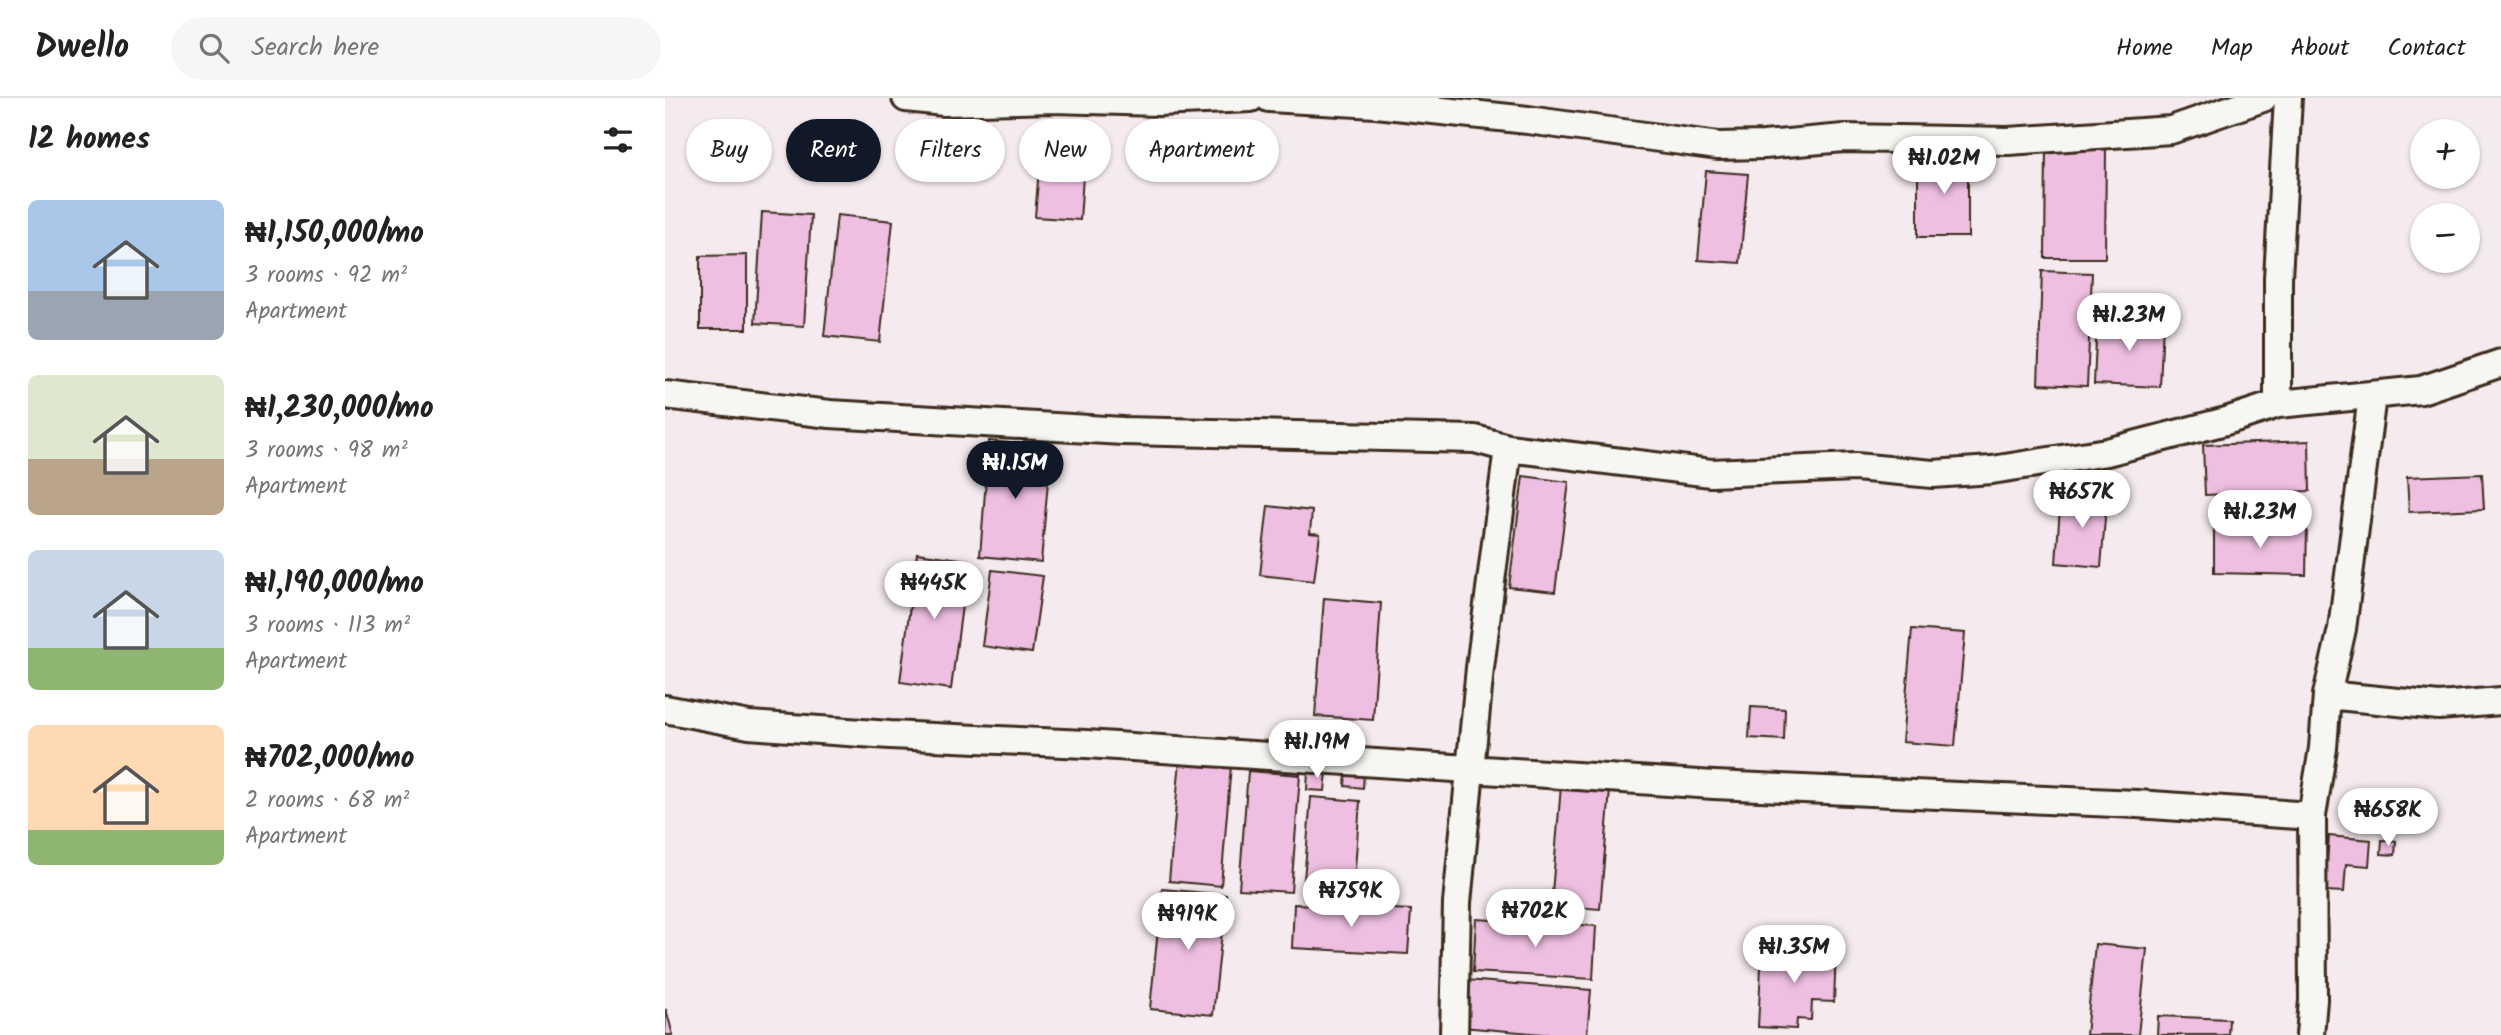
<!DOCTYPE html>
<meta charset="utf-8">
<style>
:root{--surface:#fff;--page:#f6f6f6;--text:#222;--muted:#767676;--line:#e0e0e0;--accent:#111827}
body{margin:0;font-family:Kalam,sans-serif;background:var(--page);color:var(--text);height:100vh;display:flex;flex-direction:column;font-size:26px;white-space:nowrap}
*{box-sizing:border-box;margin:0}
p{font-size:23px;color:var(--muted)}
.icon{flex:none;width:38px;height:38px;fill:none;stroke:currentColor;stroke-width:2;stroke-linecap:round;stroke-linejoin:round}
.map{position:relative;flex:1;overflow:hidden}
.panel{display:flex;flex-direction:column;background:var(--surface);width:665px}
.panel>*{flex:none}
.banner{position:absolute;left:21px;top:21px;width:665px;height:63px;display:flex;gap:14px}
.fabs{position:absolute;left:1745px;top:21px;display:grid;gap:14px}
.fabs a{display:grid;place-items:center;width:70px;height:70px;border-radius:50%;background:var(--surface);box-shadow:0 2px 5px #0004;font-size:35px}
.price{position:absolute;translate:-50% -60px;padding:0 16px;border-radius:24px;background:#fff;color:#222;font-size:23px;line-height:46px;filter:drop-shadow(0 2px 4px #0008)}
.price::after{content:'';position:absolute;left:50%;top:42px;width:21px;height:16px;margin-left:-10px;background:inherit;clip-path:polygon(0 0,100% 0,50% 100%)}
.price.selected{background:var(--accent);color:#fff}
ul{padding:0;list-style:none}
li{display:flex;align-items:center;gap:21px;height:175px;padding:0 28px}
li span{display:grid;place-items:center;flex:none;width:196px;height:140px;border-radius:10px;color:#555}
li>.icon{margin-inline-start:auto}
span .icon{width:84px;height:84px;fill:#fffc;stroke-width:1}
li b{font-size:30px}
h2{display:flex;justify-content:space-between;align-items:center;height:84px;padding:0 28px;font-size:30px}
.pill{padding:0 24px;border-radius:32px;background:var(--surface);box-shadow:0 2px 5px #0004;font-size:24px;line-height:63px}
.pill.selected{background:var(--accent);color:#fff}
header{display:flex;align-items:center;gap:42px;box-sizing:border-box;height:98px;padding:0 35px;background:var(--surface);border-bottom:2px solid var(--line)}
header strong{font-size:33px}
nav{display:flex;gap:38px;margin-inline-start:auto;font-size:24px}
.search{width:490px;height:63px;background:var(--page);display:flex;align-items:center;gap:18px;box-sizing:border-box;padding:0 24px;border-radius:38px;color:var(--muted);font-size:26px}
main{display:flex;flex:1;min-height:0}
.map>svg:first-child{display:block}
.building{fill:#efbfe1;stroke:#3b2a1e;stroke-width:2}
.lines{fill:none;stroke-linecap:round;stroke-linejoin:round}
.minor-casing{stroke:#3b2a1e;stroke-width:32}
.minor{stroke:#f6f6f2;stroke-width:26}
</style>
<header>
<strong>Dwello</strong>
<div class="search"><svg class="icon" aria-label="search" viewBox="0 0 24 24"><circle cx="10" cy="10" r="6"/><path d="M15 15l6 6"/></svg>Search here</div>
<nav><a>Home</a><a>Map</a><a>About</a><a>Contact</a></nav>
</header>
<main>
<section class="panel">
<h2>12 homes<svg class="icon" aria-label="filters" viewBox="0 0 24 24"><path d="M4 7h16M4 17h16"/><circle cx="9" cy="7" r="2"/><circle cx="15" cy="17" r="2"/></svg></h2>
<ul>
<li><span style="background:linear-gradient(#a9c7e8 65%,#9aa5b1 0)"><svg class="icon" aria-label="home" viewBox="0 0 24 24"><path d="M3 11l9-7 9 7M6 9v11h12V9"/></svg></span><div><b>₦1,150,000/mo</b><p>3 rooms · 92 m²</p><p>Apartment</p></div></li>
<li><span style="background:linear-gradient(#dfe7d0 60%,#b9a48a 0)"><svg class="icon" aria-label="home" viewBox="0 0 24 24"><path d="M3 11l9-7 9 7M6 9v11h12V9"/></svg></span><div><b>₦1,230,000/mo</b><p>3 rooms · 98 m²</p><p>Apartment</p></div></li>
<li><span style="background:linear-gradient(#c9d6e8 70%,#8fb573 0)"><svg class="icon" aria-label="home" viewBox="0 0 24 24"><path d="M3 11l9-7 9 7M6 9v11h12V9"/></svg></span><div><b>₦1,190,000/mo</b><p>3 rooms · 113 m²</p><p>Apartment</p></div></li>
<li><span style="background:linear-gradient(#ffd9b3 75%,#8fb573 0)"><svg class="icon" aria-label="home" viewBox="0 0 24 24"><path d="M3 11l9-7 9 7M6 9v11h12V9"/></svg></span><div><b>₦702,000/mo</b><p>2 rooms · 68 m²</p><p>Apartment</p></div></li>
</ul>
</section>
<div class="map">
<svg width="1836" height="937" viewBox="0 0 1836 937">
<rect width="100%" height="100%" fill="#f5ebef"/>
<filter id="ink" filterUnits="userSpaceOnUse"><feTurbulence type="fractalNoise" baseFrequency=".0143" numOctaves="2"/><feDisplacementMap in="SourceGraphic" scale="14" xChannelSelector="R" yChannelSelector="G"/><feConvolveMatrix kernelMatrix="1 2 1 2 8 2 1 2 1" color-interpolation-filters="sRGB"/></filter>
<g filter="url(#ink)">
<path class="building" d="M376 46 420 49 415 122 370 119Z
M1381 50H1441L1440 160H1380Z
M1269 54H1303V139H1253V67L1269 68Z
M1041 73 1083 76 1075 165 1033 162Z
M97 114 146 117 139 228 90 225Z
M172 117 228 123 215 244 159 238Z
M82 157V231H35V158Z
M1377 173 1427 175 1422 288 1373 286Z
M1432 221 1498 224 1495 289 1429 286Z
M324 343 386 349 376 464 315 458Z
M1644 343 1645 393 1540 397 1538 347Z
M1817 376 1819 411 1744 414 1742 379Z
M858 378 904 384 890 494 844 489Z
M1409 393 1442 396 1436 469 1391 465 1395 409 1408 410Z
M603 408 647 413 645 435 655 436 649 483 595 477Z
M1549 427 1642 428 1641 477 1549 475Z
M252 455 303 462 286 591 235 584Z
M327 472 378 478 367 555 317 548Z
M659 500 716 505 708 622 650 618Z
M1247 531 1300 535 1290 648 1237 644Z
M1086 609 1120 611 1119 642 1084 640Z
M515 662 566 667 556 788 504 783Z
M643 672 662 673 660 693 642 692Z
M681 672 699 675 698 690 680 688Z
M583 673 635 677 626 794 574 791Z
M896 688 945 692 935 811 886 807Z
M646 699 695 703 689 785 639 782Z
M1664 738 1706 742 1704 768 1681 766 1679 794 1660 793Z
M1717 742 1731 743 1730 757 1716 756Z
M497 791 561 797 548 917 485 911Z
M629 806 746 812 743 856 627 850Z
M811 821 931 828 928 881 808 874Z
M1430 846 1482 851 1473 937H1421Z
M1097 849 1171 852 1169 904 1147 903 1146 922 1132 921 1131 931 1093 929Z
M801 882 926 892 922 937H889L797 929Z
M1 911 8 937H0Z
M1493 918 1564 921 1563 937H1492Z"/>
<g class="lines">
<g class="minor-casing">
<path id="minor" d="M241 0 279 4 388 1 493 4 586 0
M604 0 711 6 863 22 1053 48 1099 47 1179 40 1343 43 1506 32 1598 0
M0 297 165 316 458 333 810 341 843 350 815 570 792 805 789 937
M1613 306V180L1623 0
M843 350 1046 375 1190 369 1268 376 1327 372 1442 354 1561 323 1613 306 1756 292 1836 265
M1662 597 1774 608 1836 603
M0 611 84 627 225 637 421 646 1049 687 1472 706 1647 718
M1645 937 1648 902 1647 718 1658 650 1662 597 1677 531 1707 298"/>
</g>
<use href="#minor" class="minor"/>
</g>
</g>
</svg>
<div class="fabs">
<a>+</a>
<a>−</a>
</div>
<b class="price" style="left:1279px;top:98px">₦1.02M</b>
<b class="price" style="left:1464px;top:255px">₦1.23M</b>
<b class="price selected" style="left:350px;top:403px">₦1.15M</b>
<b class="price" style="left:1417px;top:432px">₦657K</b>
<b class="price" style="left:1595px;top:452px">₦1.23M</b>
<b class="price" style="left:269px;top:523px">₦445K</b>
<b class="price" style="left:652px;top:682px">₦1.19M</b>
<b class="price" style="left:1723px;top:750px">₦658K</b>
<b class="price" style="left:686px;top:831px">₦759K</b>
<b class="price" style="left:870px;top:851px">₦702K</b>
<b class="price" style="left:523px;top:854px">₦919K</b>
<b class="price" style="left:1129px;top:887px">₦1.35M</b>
<div class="banner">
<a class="pill">Buy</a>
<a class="pill selected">Rent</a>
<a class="pill">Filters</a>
<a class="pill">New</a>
<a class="pill">Apartment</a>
</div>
</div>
</main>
